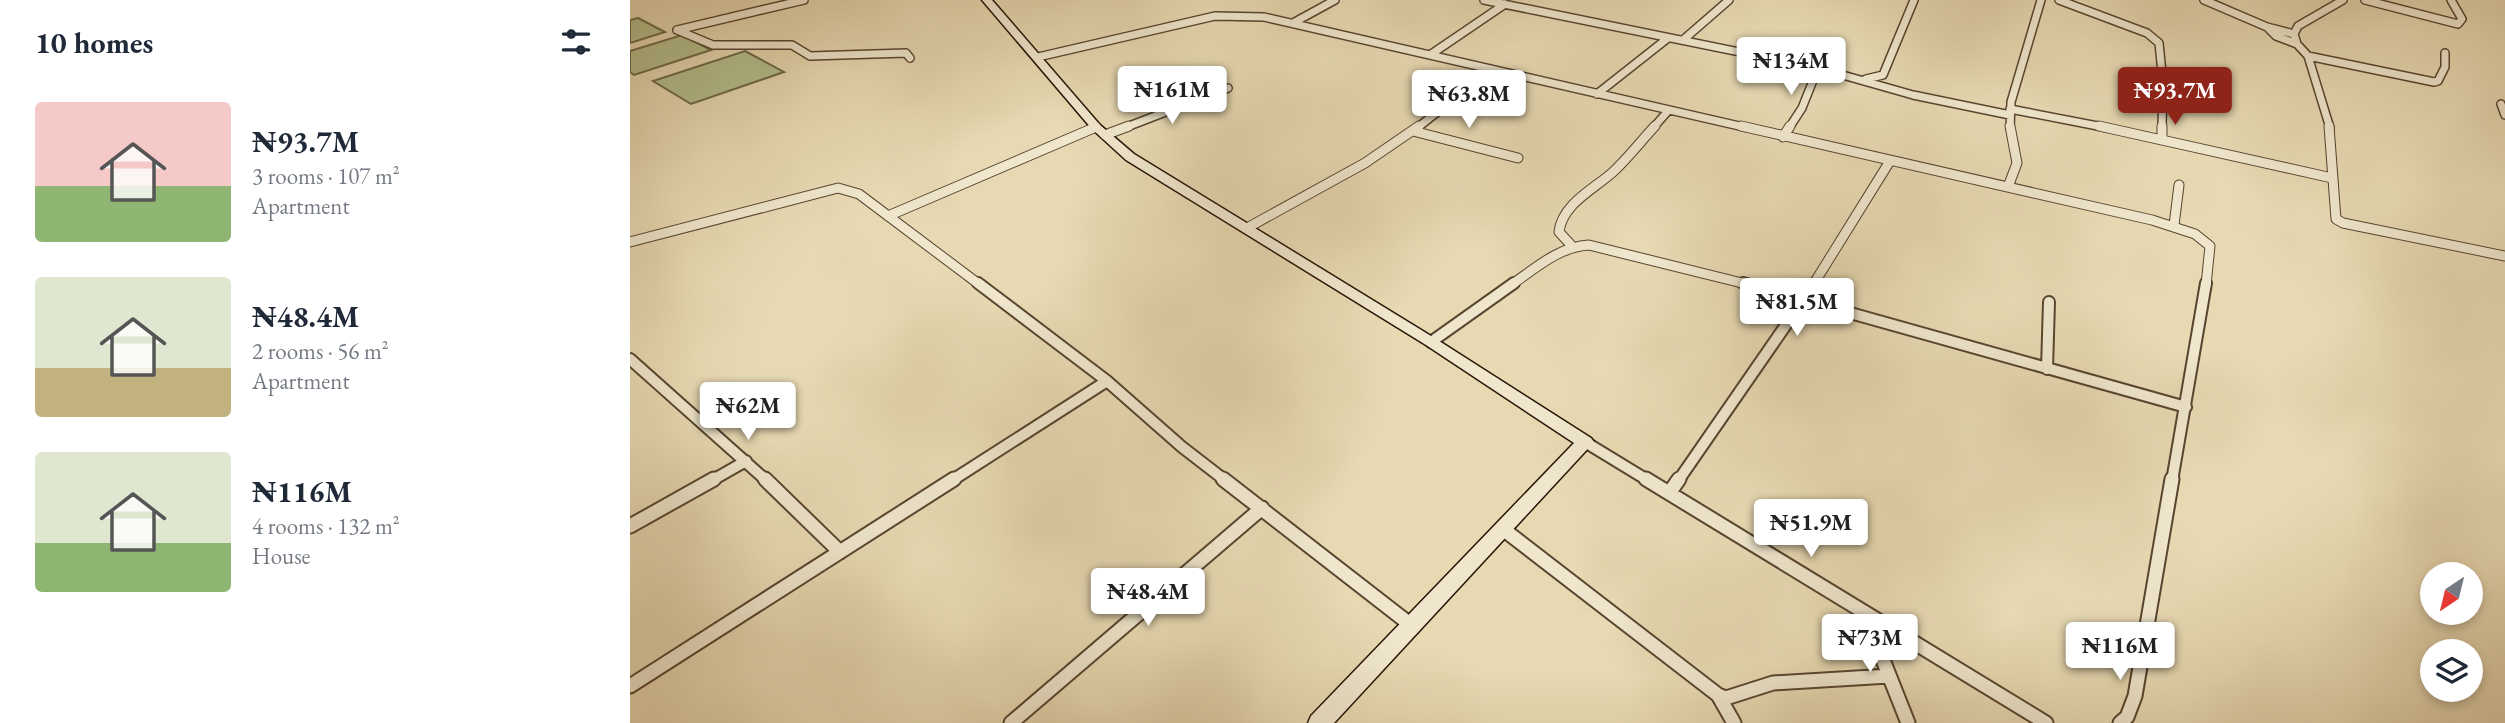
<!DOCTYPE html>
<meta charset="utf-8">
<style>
:root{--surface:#fff;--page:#f6f6f7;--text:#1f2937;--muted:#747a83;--accent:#8f2418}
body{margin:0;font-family:"EB Garamond",serif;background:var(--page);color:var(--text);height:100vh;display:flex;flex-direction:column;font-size:26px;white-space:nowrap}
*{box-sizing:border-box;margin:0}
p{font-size:23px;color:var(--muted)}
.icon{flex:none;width:38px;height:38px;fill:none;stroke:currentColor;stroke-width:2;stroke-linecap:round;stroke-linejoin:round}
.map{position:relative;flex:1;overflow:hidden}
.sheet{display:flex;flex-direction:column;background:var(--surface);width:630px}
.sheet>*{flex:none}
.needle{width:46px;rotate:215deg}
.controls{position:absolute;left:1790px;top:562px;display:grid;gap:14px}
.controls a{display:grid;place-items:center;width:63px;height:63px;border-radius:50%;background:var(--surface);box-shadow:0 4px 10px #0003;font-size:35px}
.price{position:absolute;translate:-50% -60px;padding:0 16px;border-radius:7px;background:#fff;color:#222;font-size:23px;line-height:46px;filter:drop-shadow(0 2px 4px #0008)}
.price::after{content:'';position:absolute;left:50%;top:42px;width:21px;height:16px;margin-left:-10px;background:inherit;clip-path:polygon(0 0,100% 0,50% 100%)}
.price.current{background:var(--accent);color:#fff}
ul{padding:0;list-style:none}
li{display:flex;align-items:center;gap:21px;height:175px;padding:0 35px}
li span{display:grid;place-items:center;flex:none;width:196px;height:140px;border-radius:7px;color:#555}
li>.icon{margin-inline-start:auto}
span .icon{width:84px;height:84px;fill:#fffc;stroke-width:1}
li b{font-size:30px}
h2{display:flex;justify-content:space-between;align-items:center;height:84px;padding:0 35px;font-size:30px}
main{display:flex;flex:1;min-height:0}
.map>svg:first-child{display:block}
.green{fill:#b4bf8d;stroke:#6e6a49;stroke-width:2}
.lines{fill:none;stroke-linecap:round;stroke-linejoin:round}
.street-far3-casing{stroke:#584530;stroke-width:10}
.street-far2-casing{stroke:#584530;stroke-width:11}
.street-far1-casing{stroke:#584530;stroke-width:14}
.street-casing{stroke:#584530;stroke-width:17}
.secondary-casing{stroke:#281405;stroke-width:3}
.street-far3{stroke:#efe6cd;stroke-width:7}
.street-far2{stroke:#efe6cd;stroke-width:9}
.street-far1{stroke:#efe6cd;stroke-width:10}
.street{stroke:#efe6cd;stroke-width:13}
.secondary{fill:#efe6cd;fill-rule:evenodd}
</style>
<main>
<section class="sheet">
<h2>10 homes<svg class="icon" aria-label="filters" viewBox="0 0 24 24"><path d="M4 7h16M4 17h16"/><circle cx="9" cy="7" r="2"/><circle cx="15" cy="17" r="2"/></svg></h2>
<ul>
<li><span style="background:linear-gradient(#f6c9c9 60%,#8fb573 0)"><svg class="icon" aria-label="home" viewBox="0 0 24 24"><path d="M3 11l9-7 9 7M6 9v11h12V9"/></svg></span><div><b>₦93.7M</b><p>3 rooms · 107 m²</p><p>Apartment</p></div></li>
<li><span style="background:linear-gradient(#dfe7d0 65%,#c2b280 0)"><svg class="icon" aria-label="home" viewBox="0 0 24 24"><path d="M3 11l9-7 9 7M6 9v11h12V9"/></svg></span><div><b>₦48.4M</b><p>2 rooms · 56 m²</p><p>Apartment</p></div></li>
<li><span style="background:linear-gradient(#dfe7d0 65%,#8fb573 0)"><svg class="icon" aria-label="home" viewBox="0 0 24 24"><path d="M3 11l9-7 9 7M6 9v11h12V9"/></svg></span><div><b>₦116M</b><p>4 rooms · 132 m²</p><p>House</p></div></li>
</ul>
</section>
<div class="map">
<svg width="1875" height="723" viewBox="0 0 1875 723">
<rect width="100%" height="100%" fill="#e7d9b2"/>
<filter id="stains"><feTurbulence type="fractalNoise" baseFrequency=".00286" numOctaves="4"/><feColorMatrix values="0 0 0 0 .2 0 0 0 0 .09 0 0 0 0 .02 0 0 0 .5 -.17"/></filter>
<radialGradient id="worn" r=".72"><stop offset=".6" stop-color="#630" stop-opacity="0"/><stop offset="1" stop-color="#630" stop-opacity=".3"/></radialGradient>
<path class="green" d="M8 18 35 32 0 43V20Z
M52 35 81 50 4 75 0 72V51Z
M115 51 154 72 61 104 23 81Z"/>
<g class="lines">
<g class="street-far3-casing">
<path id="street-far3" d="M854 0 1188 68 1283 95 1380 115
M1429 0 1517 33 1529 43 1533 83 1532 128
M1574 0 1637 27 1664 34
M1735 0 1828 24 1832 19 1821 0
M663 23 705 0
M1639 29 1646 36 1667 44
M47 30 83 45H162L180 56 276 53 280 58
M47 30 174 0
M1053 40 1099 0
M800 55 875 4
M1678 56 1804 82 1808 81 1815 67V53
M408 57 585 16 634 17 1118 128
M1236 79 1253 75 1284 0
M967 94 1038 38
M1871 104 1875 115
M1380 109 1478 128
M494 128 598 88
M787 128 861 70
M1023 128 1038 111
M1159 128 1172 108 1188 68
M1380 128 1381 102 1411 0
M1700 128 1678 56 1667 44 1664 34 1668 26 1713 0"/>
</g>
<g class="street-far2-casing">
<path id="street-far2" d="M1111 126 1522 220 1565 234 1580 246 1576 285
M1469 126 1702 178
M1699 126 1706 219 1713 223 1875 256
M783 131 888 158
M475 135 499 126
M1153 137 1160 126
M1532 138V126
M1378 187 1387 163 1380 126
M258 216 466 127
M1544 225 1549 185
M617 228 735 163 789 126
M0 242 208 188 229 194 350 285
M942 246 929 232C932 204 964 189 983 172 998 158 1011 141 1025 126
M881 285C906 268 928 247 959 245L1120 285
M1183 285 1260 161"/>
</g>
<g class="street-far1-casing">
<path id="street-far1" d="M348 283 477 381 552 447 596 481
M1113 283 1556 407
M801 342 884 283
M0 359 137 481
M1417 369 1419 302
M955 442 1019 481
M81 481 116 461
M321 481 477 381
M1048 481 1185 283
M1542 481 1576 283"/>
</g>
<g class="street-casing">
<path id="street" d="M135 479 210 552
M593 479 781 625
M1016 479 1416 723
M1040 492 1049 479
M0 526 84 479
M873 529 1088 695 1104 723
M1234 612 1278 723
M0 686 324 479
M1088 695 1096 698 1143 683 1259 676
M381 723 632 508
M1490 723 1497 717 1505 696 1542 479"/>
</g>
<g class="secondary-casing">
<path id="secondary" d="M352 0H362L470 125 504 154 806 339 961 438 964 442 704 723H678L681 716 944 443 796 345 496 160 462 129Z"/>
</g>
<use href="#street-far3" class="street-far3"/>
<use href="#street-far2" class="street-far2"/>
<use href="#street-far1" class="street-far1"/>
<use href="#street" class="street"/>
<use href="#secondary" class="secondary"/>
</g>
<rect width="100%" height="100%" filter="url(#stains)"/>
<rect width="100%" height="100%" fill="url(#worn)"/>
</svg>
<div class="controls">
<a><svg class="needle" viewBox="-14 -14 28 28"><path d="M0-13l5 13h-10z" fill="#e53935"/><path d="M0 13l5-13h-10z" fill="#747a83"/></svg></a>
<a><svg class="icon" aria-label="layers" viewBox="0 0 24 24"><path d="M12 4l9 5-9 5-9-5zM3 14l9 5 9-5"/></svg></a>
</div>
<b class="price" style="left:1161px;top:97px">₦134M</b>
<b class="price" style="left:542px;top:126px">₦161M</b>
<b class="price current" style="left:1545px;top:127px">₦93.7M</b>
<b class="price" style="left:839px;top:130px">₦63.8M</b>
<b class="price" style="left:1167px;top:338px">₦81.5M</b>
<b class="price" style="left:118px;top:442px">₦62M</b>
<b class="price" style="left:1181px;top:559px">₦51.9M</b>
<b class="price" style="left:518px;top:628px">₦48.4M</b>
<b class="price" style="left:1240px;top:674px">₦73M</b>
<b class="price" style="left:1490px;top:682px">₦116M</b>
</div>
</main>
